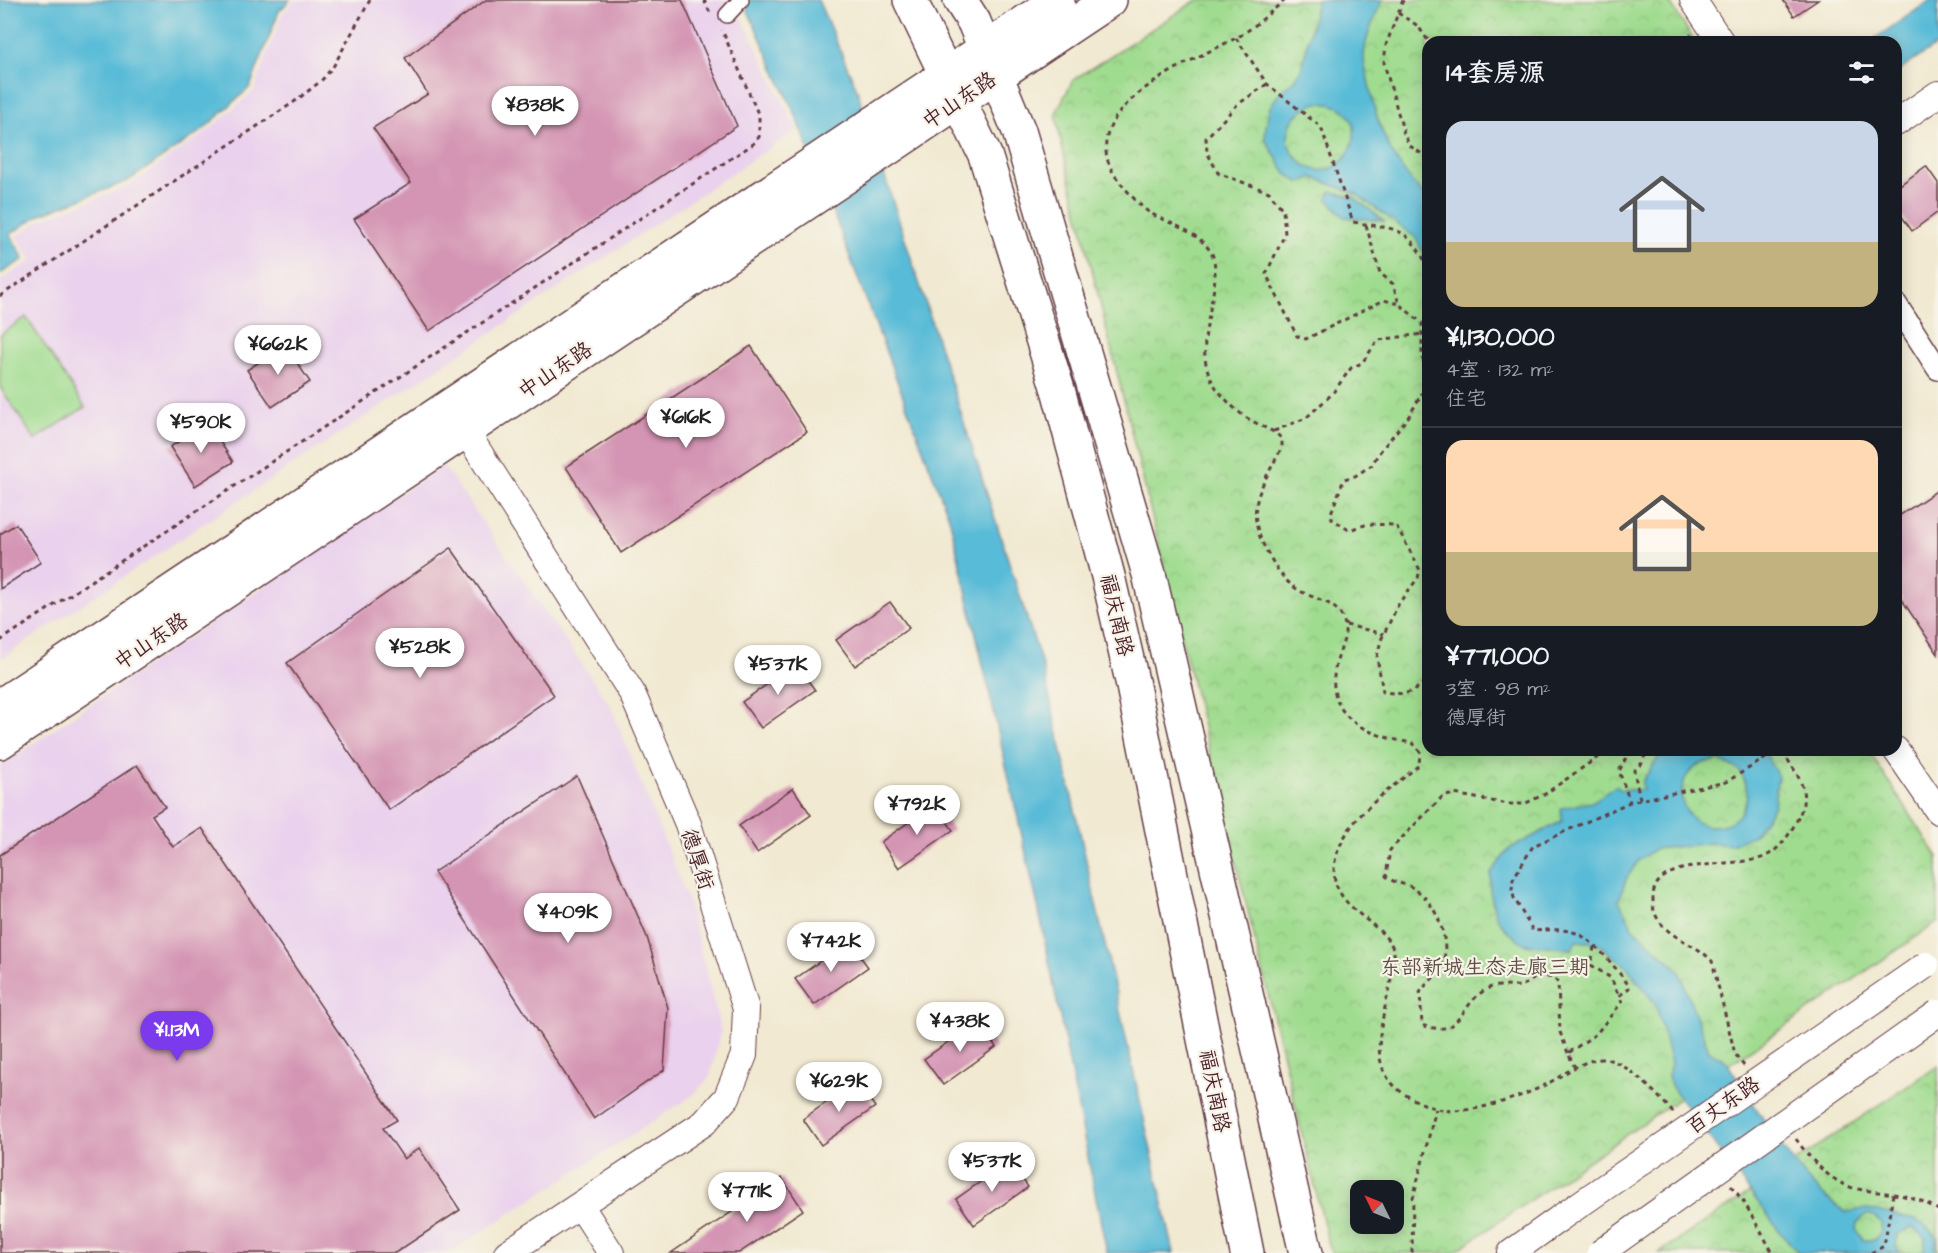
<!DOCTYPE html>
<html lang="zh">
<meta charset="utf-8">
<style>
:root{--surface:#171b24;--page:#20242c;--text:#f1f3f6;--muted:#9ea1a6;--line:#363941;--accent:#7c3aed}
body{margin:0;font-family:"Architects Daughter","LXGW WenKai TC",sans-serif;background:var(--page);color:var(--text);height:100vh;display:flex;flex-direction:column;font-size:22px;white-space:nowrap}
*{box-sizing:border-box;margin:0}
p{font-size:20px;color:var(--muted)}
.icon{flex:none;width:33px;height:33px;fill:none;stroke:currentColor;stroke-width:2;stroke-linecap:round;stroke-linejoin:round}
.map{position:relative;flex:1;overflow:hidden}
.side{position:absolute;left:1422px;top:36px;width:480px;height:720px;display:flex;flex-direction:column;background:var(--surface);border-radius:18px;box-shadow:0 3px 15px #0003}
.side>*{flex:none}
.needle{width:39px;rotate:313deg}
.controls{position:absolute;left:1350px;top:1180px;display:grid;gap:12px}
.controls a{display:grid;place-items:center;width:54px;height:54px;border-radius:12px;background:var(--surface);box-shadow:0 3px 15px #0003;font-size:30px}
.price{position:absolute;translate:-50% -51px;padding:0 14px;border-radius:21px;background:#fff;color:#222;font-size:20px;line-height:39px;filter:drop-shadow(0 2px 3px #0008)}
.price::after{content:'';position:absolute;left:50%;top:36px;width:18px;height:14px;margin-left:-9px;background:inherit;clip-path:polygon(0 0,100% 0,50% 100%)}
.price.on{background:var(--accent);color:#fff}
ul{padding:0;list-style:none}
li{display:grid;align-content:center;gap:12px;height:318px;padding:0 24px}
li+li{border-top:2px solid var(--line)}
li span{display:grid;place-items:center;height:186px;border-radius:18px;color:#555}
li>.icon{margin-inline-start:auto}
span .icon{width:108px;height:108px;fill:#fffc;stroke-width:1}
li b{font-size:26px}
h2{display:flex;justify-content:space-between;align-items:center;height:72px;padding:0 24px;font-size:26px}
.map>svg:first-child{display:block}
.built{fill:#ead1ed}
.grass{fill:#a0dc90;stroke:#757e5e;stroke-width:1.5}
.park{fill:url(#park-crowns);stroke:#757e5e;stroke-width:1.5;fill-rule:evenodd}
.water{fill:#59bbd7;stroke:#526d81;stroke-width:1.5;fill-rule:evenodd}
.building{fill:#d495b4}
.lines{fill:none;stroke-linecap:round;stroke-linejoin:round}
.pedestrian-casing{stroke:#633d44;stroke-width:18}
.minor-casing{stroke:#633d44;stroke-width:24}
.tertiary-casing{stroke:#633d44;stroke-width:28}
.primary-casing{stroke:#633d44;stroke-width:36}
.path{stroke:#633d44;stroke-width:3;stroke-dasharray:4.5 4.5;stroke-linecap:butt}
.pedestrian{stroke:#fff;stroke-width:15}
.minor{stroke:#fff;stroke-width:21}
.tertiary{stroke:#fff;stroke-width:26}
.primary{stroke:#fff;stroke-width:33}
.tertiary-bridge-casing{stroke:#633d44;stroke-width:28;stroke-linecap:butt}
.tertiary-bridge{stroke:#fff;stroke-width:26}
.labels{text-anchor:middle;stroke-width:4.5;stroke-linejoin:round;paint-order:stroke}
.street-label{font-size:21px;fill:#4a1f2b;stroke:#f7f3e8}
.park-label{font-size:21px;fill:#604e44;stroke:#f7f3e8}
</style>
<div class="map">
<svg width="1938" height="1253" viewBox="0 0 1938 1253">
<defs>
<pattern id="park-crowns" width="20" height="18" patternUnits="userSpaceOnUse" patternTransform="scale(1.5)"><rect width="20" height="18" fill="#a0dc90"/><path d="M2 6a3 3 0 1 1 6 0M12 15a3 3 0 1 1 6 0" fill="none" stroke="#8bbc7c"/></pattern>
</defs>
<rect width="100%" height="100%" fill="#f7f3e8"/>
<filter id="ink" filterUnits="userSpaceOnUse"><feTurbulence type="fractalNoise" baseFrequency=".0167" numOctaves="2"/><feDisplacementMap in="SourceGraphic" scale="12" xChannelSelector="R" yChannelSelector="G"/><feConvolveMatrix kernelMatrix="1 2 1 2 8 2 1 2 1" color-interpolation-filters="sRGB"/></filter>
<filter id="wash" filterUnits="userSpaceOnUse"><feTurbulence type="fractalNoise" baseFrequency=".008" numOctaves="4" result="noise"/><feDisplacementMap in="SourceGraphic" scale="24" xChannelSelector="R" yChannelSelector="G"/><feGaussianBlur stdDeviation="1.35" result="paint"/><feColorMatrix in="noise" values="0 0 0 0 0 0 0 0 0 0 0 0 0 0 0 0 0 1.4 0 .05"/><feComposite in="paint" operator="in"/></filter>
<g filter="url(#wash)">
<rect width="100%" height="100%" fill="#f1e9d1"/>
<path class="built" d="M295 0H733L797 130 0 659V281L32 260 16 236 42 219 128 186 206 132 254 91 282 14Z
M443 465 610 705 687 898 721 1031 710 1077 692 1096 449 1253H0V766Z"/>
<path class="grass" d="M26 317 85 407 35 440 0 387V335Z"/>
<path class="park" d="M1197 0H1668L1695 42H1428V750H1868L1938 857V922L1453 1253H1331L1061 142 1056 113 1073 80ZM1360 1191H1394V1224H1360Z
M1938 1066V1253H1659Z"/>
<path class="water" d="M0 0H290L279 11 250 87 204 129 128 181 41 214 10 234 24 259 0 274Z
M743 0H818L856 87 1043 668 1174 1253H1107L1038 906 950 520 799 123Z
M1317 0H1382C1375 18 1364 39 1364 58 1364 67 1368 77 1369 85 1379 134 1393 164 1428 199V261L1415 237 1408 232 1356 194 1312 177 1300 183 1286 174 1265 139 1266 127 1269 109 1279 93 1294 81 1302 68ZM1316 103C1389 102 1343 202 1299 160 1277 139 1291 111 1316 103Z
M1931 0H1938V44L1896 73V42H1870Z
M1331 191 1355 198 1384 221 1344 217 1327 198Z
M1663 750H1764L1778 777 1776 789 1774 806 1754 835 1731 845 1712 843 1655 849 1638 861 1626 879 1619 901 1634 929 1679 970 1709 1051 1725 1060C1757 1107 1798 1184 1846 1212L1868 1209 1915 1220 1926 1226 1937 1238 1935 1253H1921L1925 1248V1237L1912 1227 1898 1235 1896 1247 1900 1253H1799L1781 1233 1671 1086 1668 1076 1671 1063 1656 1005 1627 967 1597 943 1576 941 1572 949 1525 944 1508 932 1496 917 1490 891 1491 873 1509 849 1562 821 1561 808 1592 802 1616 786 1621 790H1643L1642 782ZM1719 760 1739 770C1747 783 1750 795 1743 809 1739 817 1731 823 1722 825 1675 835 1663 763 1719 760ZM1866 1215H1872L1881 1222V1232L1874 1240H1863L1856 1229 1857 1223Z"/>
<g id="blocks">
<path class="building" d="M486 0H682L737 126 429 331 354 219 411 183 373 128 428 94 405 58Z
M1783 0H1818L1794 16Z
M1926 166 1938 183V212L1912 231 1896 208V188Z
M285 345 310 382 272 407 247 370Z
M751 346 807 432 621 553 566 467Z
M208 423 233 462 195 486 170 447Z
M1938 490V654L1896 591V518Z
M16 524 41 562 0 589V534Z
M451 548 554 695 389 810 287 663Z
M890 602 909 628 855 666 836 640Z
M796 664 815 690 761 728 742 702Z
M137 765 165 807 152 815 173 847 202 828 397 1120 383 1128 404 1159 419 1148 460 1210 395 1253H0V855Z
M577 776 647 937 668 1008 664 1070 594 1119 434 872Z
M793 788 811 815 757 853 739 826Z
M934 804 953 830 899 868 881 842Z
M849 941 868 967 814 1005 795 979Z
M978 1021 996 1047 943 1085 924 1059Z
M857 1081 875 1107 821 1145 803 1119Z
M1010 1161 1028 1187 974 1225 956 1199Z
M782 1178 803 1210 739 1253H671Z"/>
</g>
</g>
<g filter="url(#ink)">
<use href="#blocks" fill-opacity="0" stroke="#633d44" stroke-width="1.5"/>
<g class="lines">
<g class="pedestrian-casing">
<path id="pedestrian" d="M727 15 741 0"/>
</g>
<g class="minor-casing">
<path id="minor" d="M1896 304 1938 369"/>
</g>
<g class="tertiary-casing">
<path id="tertiary" d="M1693 0 1721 42
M1896 123 1938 94
M456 416 632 693 688 824 746 1009 744 1055 727 1097 704 1123 507 1253
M1896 750 1938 811
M580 1205 611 1253
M1511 1253 1560 1218"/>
</g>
<g class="primary-casing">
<path id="primary" d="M910 0 985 155 1059 393 1108 576 1132 681 1247 1253
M960 0 974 22 1019 131 1149 574 1306 1253
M0 706 1058 0
M0 742 1110 0"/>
</g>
<path class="path" d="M704 0 711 15
M1285 0C1269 13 1252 30 1234 39 1186 64 1060 114 1123 186 1131 195 1141 208 1152 214 1172 225 1200 232 1212 254 1215 260 1215 270 1215 276 1213 315 1191 356 1218 390 1228 403 1241 416 1256 423 1266 429 1274 430 1282 439V447C1259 492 1242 510 1270 557 1278 571 1286 583 1300 591 1314 599 1334 601 1342 617 1350 631 1341 646 1337 661 1321 717 1367 736 1413 743L1420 752 1419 765C1388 792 1348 815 1336 857 1323 906 1378 917 1393 948 1396 956 1393 971 1391 979 1379 1040 1359 1082 1434 1108 1462 1118 1521 1098 1547 1084 1564 1075 1589 1054 1610 1060 1630 1065 1662 1099 1675 1115
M1403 0 1386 45 1384 63 1404 134 1410 146 1428 158
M1398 13 1418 26 1429 42
M1236 38 1267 84 1321 127 1353 222C1396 230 1406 224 1428 267
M1685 42 1691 34
M1267 84 1237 105 1206 138 1207 152 1218 173 1269 192 1283 210 1285 234 1266 274 1297 336 1306 339 1384 300 1399 304
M1366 225 1380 273 1393 284 1399 304 1422 323V358L1428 368
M0 296 294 102 321 81 333 67 370 0
M1428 383 1409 416 1378 454 1372 465 1355 476 1344 479 1331 513 1332 519 1349 530 1368 524 1396 525 1420 570 1418 578 1399 603 1381 640 1377 657 1383 692 1404 694 1415 690 1428 679
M1274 431 1306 418 1332 394 1351 368 1362 363 1378 340 1422 334
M1346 625 1384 634
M0 641 753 144 759 137V116L722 30
M1630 750 1619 771 1630 802
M1640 799 1634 771 1642 763 1647 750
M1594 947 1591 965 1611 978 1619 996
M1568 1053 1560 1032 1558 983 1554 978 1537 975C1519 996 1503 979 1485 990 1459 1006 1461 1039 1422 1025L1420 993C1425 983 1440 975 1443 964 1450 939 1437 904 1415 889 1406 883 1393 884 1386 876L1390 850 1442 797 1454 794 1508 804H1524L1545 794 1608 750
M1744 1066 1735 1054 1712 961C1696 943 1671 940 1658 919 1653 912 1653 906 1653 898 1652 856 1737 868 1764 857 1779 850 1787 838 1795 824 1813 792 1800 778 1781 750
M1575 1068 1568 1053 1596 1034 1622 1002 1619 996 1630 987C1617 970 1596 941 1576 933 1562 928 1547 930 1533 931L1514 898 1512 890 1513 879 1533 846 1630 802 1726 782 1779 750
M1796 1139C1810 1159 1832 1184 1857 1189 1886 1194 1913 1193 1938 1210
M1731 1186 1744 1202 1773 1253
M1412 1253 1413 1198 1436 1109
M1871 1253 1884 1246 1893 1194"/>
<use href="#pedestrian" class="pedestrian"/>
<use href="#minor" class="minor"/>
<use href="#tertiary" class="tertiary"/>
<use href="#primary" class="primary"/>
<g class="tertiary-bridge-casing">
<path id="tertiary-bridge" d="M1560 1218 1926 965
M1600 1253 1938 1013"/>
</g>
<use href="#tertiary-bridge" class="tertiary-bridge"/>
</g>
</g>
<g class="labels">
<g class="street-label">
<text transform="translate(959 100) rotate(-34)" y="7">中山东路</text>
<text transform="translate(555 370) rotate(-34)" y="7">中山东路</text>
<text transform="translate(1117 615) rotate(77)" y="7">福庆南路</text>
<text transform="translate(151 641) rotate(-34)" y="7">中山东路</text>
<text transform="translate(698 859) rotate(72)" y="7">德厚街</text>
<text transform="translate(1215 1091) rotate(79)" y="7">福庆南路</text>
<text transform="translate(1723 1105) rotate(-35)" y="7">百丈东路</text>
</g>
<g class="park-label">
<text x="1485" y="974">东部新城生态走廊三期</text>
</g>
</g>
</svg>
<div class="controls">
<a><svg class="needle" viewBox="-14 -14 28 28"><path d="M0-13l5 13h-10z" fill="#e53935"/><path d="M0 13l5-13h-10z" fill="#9ea1a6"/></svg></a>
</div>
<b class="price" style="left:535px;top:137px">¥838K</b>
<b class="price" style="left:278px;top:376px">¥662K</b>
<b class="price" style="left:686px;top:449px">¥616K</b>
<b class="price" style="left:201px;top:454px">¥590K</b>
<b class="price" style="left:420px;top:679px">¥528K</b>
<b class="price" style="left:778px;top:696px">¥537K</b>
<b class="price" style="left:917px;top:836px">¥792K</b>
<b class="price" style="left:568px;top:944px">¥409K</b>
<b class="price" style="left:831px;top:973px">¥742K</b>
<b class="price" style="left:960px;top:1053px">¥438K</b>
<b class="price on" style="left:177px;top:1062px">¥1.13M</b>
<b class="price" style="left:839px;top:1113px">¥629K</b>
<b class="price" style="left:992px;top:1193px">¥537K</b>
<b class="price" style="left:747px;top:1223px">¥771K</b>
<section class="side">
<h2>14套房源<svg class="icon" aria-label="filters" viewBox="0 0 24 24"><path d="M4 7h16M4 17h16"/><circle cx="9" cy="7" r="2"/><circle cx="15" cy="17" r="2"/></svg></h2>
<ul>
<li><span style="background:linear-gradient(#c9d6e8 65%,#c2b280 0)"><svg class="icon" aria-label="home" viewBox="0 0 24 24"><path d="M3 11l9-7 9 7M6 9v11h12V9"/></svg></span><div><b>¥1,130,000</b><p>4室 · 132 m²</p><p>住宅</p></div></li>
<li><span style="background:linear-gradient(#ffd9b3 60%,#c2b280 0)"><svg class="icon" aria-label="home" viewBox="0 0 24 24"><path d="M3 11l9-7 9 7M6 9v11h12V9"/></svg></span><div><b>¥771,000</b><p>3室 · 98 m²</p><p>德厚街</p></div></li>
</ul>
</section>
</div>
